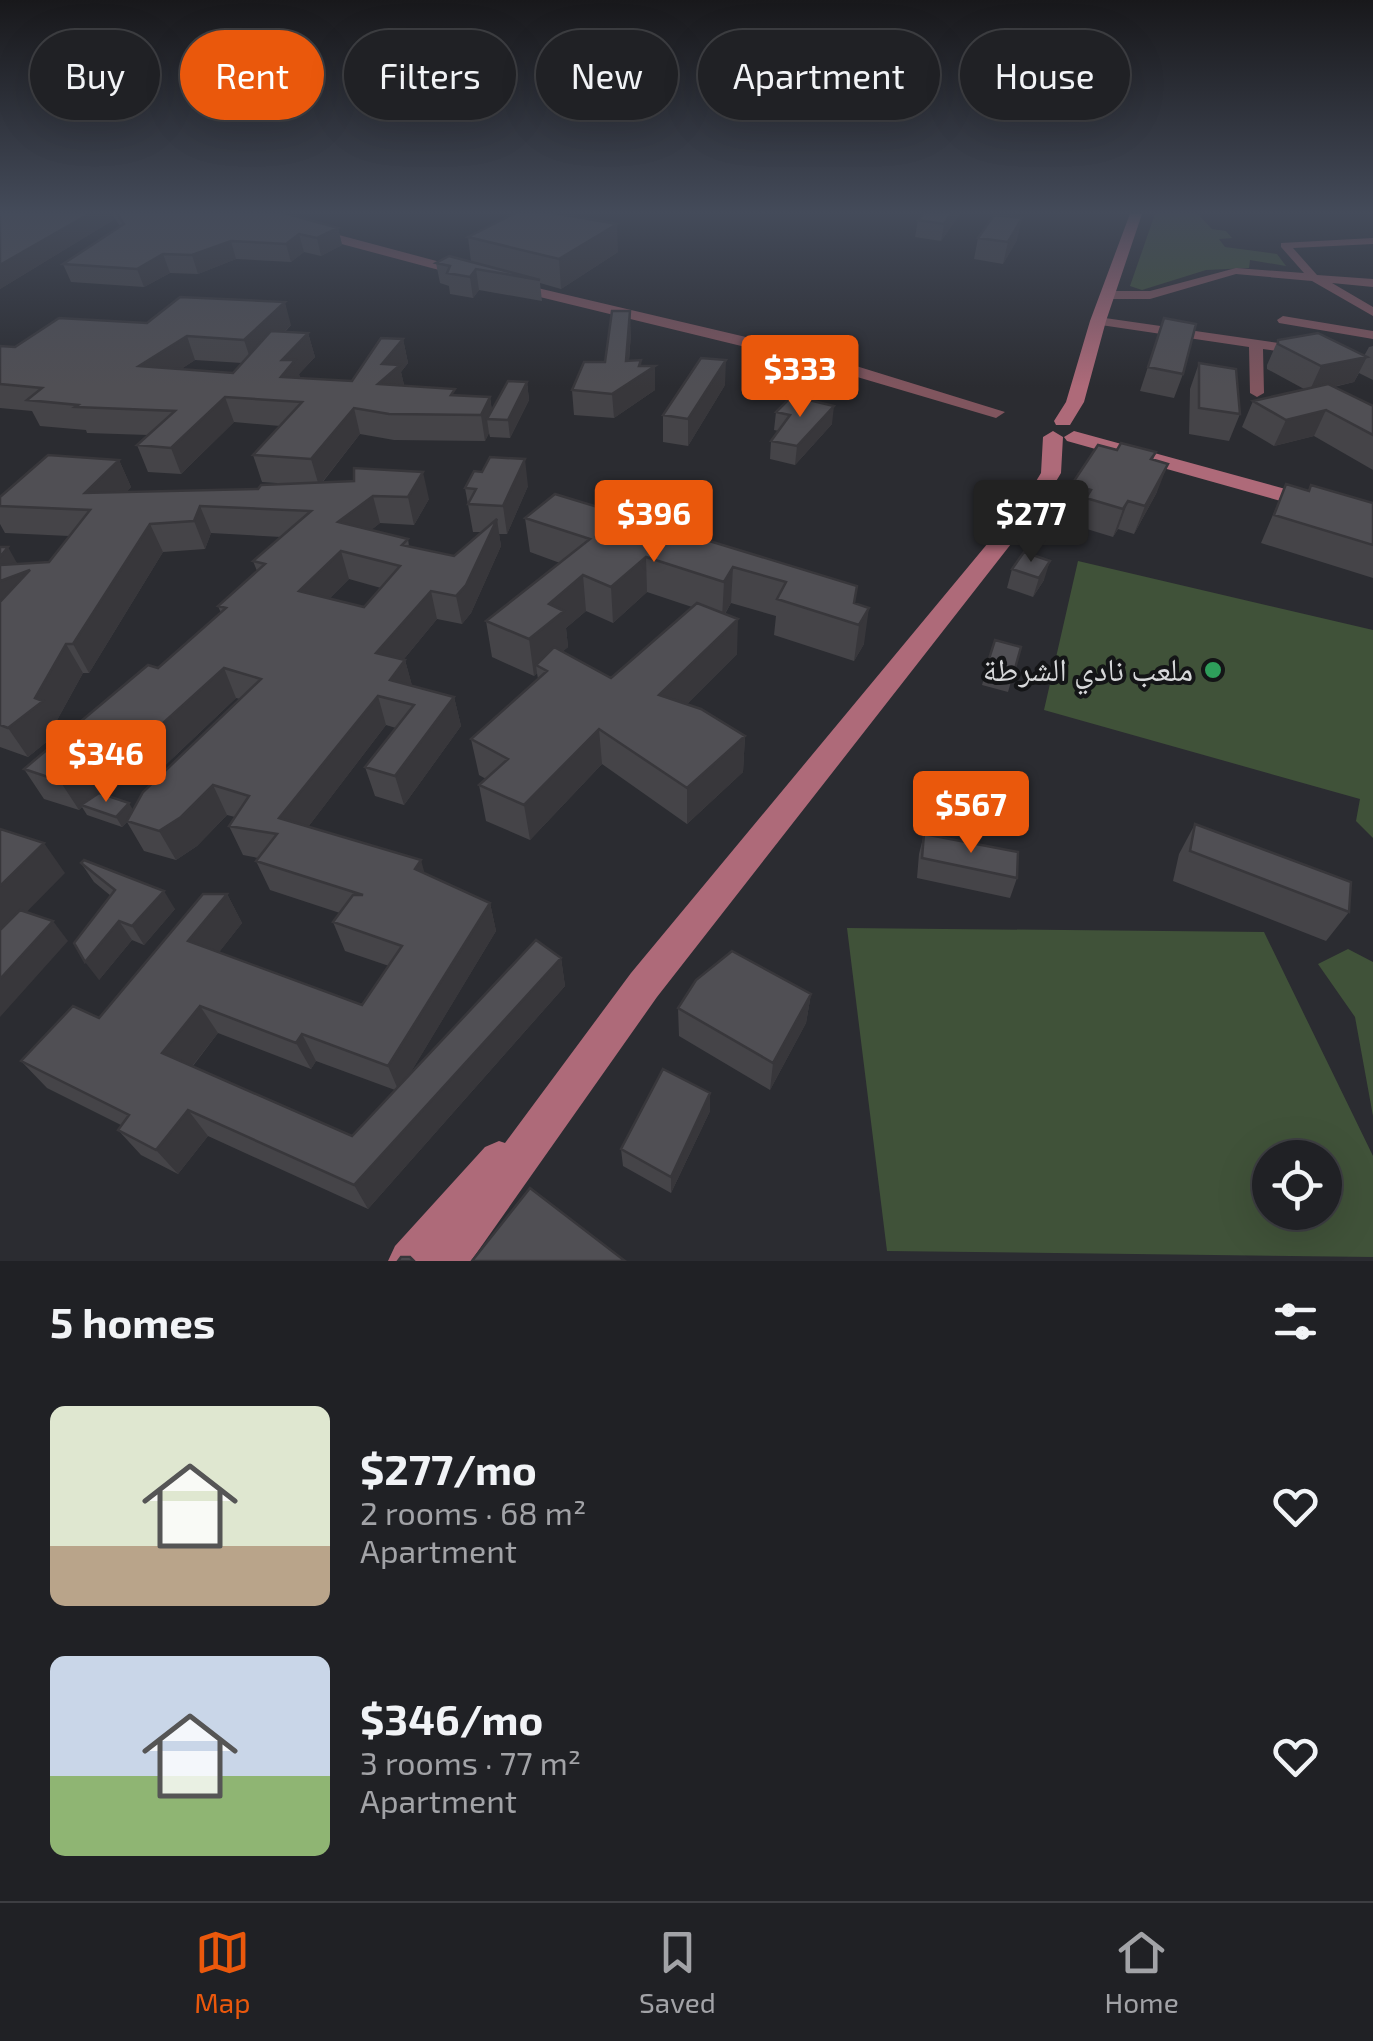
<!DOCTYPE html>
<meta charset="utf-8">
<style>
:root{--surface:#202125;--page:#2d2e32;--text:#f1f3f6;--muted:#a2a3a7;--line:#3d3e42;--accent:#ea580c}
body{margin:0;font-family:"Exo 2","Noto Naskh Arabic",sans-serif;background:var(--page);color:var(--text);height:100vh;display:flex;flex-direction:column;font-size:38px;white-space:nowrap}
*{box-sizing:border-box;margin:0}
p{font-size:32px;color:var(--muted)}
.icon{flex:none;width:55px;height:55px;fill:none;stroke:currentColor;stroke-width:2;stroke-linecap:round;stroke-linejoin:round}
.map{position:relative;height:1261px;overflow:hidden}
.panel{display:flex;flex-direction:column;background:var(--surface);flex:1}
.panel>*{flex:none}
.guide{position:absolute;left:30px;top:30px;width:1315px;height:90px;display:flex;gap:20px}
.buttons{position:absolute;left:1252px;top:1140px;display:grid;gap:20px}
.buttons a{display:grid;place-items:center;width:90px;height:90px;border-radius:50%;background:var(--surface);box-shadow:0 10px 40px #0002,0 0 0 2px var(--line);font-size:50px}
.price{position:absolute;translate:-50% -85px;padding:0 22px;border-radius:10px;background:var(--accent);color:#fff;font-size:32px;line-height:65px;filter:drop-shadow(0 2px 5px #0008)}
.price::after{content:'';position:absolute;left:50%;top:60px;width:30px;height:22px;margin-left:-15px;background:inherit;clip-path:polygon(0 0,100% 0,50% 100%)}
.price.current{background:#222;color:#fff}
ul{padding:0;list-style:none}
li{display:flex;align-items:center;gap:30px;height:250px;padding:0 50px}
li span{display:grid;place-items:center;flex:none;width:280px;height:200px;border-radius:15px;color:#555}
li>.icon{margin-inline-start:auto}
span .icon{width:120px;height:120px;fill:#fffc;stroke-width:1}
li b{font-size:42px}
h2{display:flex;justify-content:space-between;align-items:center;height:120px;padding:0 50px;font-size:42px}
.chip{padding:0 35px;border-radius:45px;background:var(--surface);box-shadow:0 10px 40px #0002,0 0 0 2px var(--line);font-size:35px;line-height:90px}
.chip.current{background:var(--accent);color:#fff}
.menu{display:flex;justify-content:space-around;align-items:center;height:140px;border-top:2px solid var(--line);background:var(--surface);font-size:28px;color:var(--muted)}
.menu a{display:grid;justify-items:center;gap:5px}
.menu .current{color:var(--accent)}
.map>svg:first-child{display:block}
.green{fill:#405239;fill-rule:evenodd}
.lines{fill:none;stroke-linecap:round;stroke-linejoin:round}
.minor{fill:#80555e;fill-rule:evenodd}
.tertiary{fill:#80555e;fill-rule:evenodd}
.secondary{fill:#ae6a79;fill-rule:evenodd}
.wall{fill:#454448;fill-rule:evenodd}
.shaded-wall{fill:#38373b}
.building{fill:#504f54;stroke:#38373b;stroke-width:2.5;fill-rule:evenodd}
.leisure-dot{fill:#2e9e5b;stroke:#141517;stroke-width:4}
.labels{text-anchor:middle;stroke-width:8;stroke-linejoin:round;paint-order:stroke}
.poi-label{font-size:32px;fill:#d6d7d9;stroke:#141517;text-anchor:end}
</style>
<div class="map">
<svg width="1373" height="1261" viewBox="0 0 1373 1261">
<rect width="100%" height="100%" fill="#2b2c31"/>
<path class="green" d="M1156 211H1195L1212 229 1226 231 1232 238 1219 239 1225 247 1277 254 1286 266 1250 260 1249 268 1206 270 1142 290 1130 286Z
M1078 561 1373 630V838L1356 821 1360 799 1044 710Z
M847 928 1264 932 1373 1156V1257L887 1251ZM1270 1158H1325V1212H1270Z
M1348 949 1373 962V1116L1355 1017 1318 964Z"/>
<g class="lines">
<path class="minor" d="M1373 238V244L1293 248 1317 275 1373 279V287L1332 283 1373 307V316L1312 281 1236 274 1150 299H1107L1101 295 1107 291H1150L1236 268 1304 273 1281 247V243Z
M1283 316 1373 331V339L1279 323 1277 320Z
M1098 317 1299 346 1306 350 1299 354 1263 349 1264 393 1257 397 1250 393 1249 347 1094 324 1092 321Z"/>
<path class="tertiary" d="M309 227 474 271 476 274 469 278 304 234V228Z
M512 282 814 353 1005 412 996 418 803 361 507 289 505 286Z"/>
<path class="secondary" d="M1131 211H1143L1106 321 1084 402 1070 425H1056L1054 421 1066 402 1090 321Z
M1053 431 1063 437 1061 473 1043 503 657 997 471 1261H388L395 1246 485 1147 499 1141 505 1143 631 973 1027 496 1041 473 1043 437Z
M1074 431 1373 513V527L1067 441 1064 437Z"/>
</g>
<path class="wall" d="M0 211H277L338 228 342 245 321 256 304 252 291 262 236 259 198 274 170 273 144 287 71 282 63 264 120 226 115 219 0 289Z
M962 211 941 241 915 237 918 220Z
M468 237 618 252 561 289 540 283 542 301 479 290 473 298 450 294 449 286 440 283 436 263 471 262Z
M978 238 1017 240 1003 264 974 259Z
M1164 318 1183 374 1174 398 1140 391Z
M147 323 291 325 285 332 308 333 315 357 299 374 300 378 352 381 403 339 408 363 401 372 404 385 457 395 490 397 492 411 527 382 529 400 510 438 490 437 489 433 485 441 394 440 360 434 322 483 429 499 414 525 380 523 371 530 408 539 409 546 454 556 481 532H473L465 488 528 486 507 534H499L501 546 471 613 462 624 437 619 404 659 405 660 412 686 454 697 461 726 404 805 375 796 365 767 396 728 386 725 308 827 424 874 490 903 496 931 409 1075 561 958 565 986 368 1209 208 1136 178 1174 141 1155 118 1130 121 1125 47 1088 21 1061 99 1018 227 894 242 923 219 952 362 1005 389 966 345 951 333 922 340 913 270 890 256 861 258 858 243 855 229 826 235 817 227 815 197 846 176 860 144 851 127 822 122 827 87 815 82 807 79 810 44 799 24 769 158 668 221 613 218 606 257 571 253 561 281 537 211 533 205 549 163 552 89 673H83L56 722 61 730 28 757 0 747V547L18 564 49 562 69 536 5 533 0 524V497L119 460 131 487 126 492 258 489 291 484 262 482 253 455 280 426 234 422 181 474 148 472 137 445 148 435 87 433 86 430 40 426 32 411 0 408V346L15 347ZM195 360 242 363 233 373 181 369ZM349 579 381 588 364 607 329 599ZM236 698 240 699 133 810 92 798 136 757 156 774ZM218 1033 311 1069 316 1061 395 1090 352 1136 193 1066Z
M631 333 629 361 642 366 655 390 614 418 574 415 572 390 605 362Z
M1278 340 1364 356 1369 347 1373 346V380L1359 373 1354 382 1334 387 1373 406V470L1314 436 1274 446 1242 427 1253 401 1304 389 1267 369V365Z
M1199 363 1240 414 1229 441 1189 434 1190 389Z
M725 385 688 446 663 442V415Z
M776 412 832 424 795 465 770 459 771 441 779 431 774 430Z
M1117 450 1156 452 1153 460 1157 492 1134 534 1118 529 1113 537 1077 526 1080 517 1064 512 1072 484Z
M1286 484 1309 491 1373 503V578L1261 543Z
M555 494 854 603 864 644 854 661 774 635 776 616 731 603 725 614 737 654 687 704 745 736 743 772 687 824 602 764 530 840 486 821 479 785 486 779 479 775 471 739 538 679 537 673 534 676 492 657 486 621 560 563 530 552 525 518ZM647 592 692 607 611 678 562 652 568 647 566 628 586 611 613 623Z
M1012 569 1044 580 1033 597 1007 588Z
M995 640 1021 647 1008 692 982 685Z
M1195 824 1349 912 1326 941 1173 881 1179 854Z
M924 834 1017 878 1010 898 917 878 919 854Z
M81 863 175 909 144 945 132 940 99 980 111 896 94 882Z
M811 994 806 1023 770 1090 679 1036 678 1008Z
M710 1093V1111L671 1193 623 1166 621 1149Z"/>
<path class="shaded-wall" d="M94 211H112L115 219 0 289V265Z
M953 211H962L941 241 944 224Z
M1022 218 1017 240 1003 264 1008 242Z
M617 224 618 252 561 289 559 259Z
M338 228 342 245 321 256 317 238Z
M299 234 304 252 291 262 286 244Z
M231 241 236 259 198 274 192 255Z
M163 254 170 273 144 287 137 269Z
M476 269 479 290 473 298 470 277Z
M285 302 291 325 252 364 244 340Z
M630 311 631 333 627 384 626 361Z
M308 333 315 357 299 374 302 385 281 377 282 360Z
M187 336 195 360 148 391 139 366Z
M403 339 408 363 401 372 405 390 378 384 382 364Z
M1367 357 1354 382 1309 392 1321 366Z
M641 360 642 375 655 366V390L614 418 612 394 639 366Z
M726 360 725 385 688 446V419Z
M527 382 529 400 510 438 508 420Z
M225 397 234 422 181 474 171 448Z
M490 397 493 420 487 419 489 433 485 441 481 415Z
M834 406 832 424 795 465 797 446Z
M354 408 360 434 319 486 311 459Z
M1326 410 1314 436 1274 446 1286 420Z
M525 459 528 486 507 534 503 506Z
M119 460 131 487 98 520 85 493Z
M1168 464 1157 492 1134 534 1145 506Z
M423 472 429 499 414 525 408 497Z
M373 496 380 523 346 550 338 522Z
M1128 501 1118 529 1113 537 1123 509Z
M200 506 211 533 205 549 194 521Z
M497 519 501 546 471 613 462 624 456 596Z
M150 524 163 552 89 673 73 644Z
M8 547 22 572 30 570 0 616V557Z
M341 551 349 579 308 620 299 591Z
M646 557 647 592 613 623 611 587Z
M1050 561 1044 580 1033 597 1039 578Z
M733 567 731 603 722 618 724 582Z
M583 575 586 611 566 628 568 647 542 669 536 665 537 673 534 676 529 639 549 604Z
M431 591 437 619 385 682 376 653Z
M869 608 864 644 854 661 859 625Z
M738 619 737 654 660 731 659 695Z
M66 644 83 673 56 722 61 730 28 757 8 728 35 698Z
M405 660 413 689 390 680Z
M224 668 236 698 156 774 140 744Z
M378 696 386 725 292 848 279 818Z
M454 697 461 726 404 805 395 776Z
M120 728 136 757 83 806 81 805 82 807 79 810 60 781Z
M599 729 602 764 530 840 524 805Z
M745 736 743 772 687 824V788Z
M213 785 227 815 197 846 176 860 159 831Z
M129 803 135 813 122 827 116 817Z
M44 843 65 873 5 934 0 928V886Z
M421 860 429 889 415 869Z
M164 891 175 909 144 945 132 926Z
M227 894 242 923 206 969 188 941Z
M490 903 496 931 399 1092 388 1066Z
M53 921 68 941 0 1017V979Z
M119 921 132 940 99 980 85 962Z
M561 958 565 986 368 1209 354 1185Z
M811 994 806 1023 770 1090 773 1063Z
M200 1006 218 1033 182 1079 162 1053Z
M302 1034 316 1061 311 1069 296 1043Z
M710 1093V1111L671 1193V1177Z
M188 1110 208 1136 178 1174 156 1150Z"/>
<path class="building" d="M0 211H94L0 265Z
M115 211H277L338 228 317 238 299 234 286 244 231 241 192 255 163 254 137 269 63 264 124 224Z
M519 211H542L617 224 559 259 468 237Z
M925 211H953L944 224 918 220Z
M994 215 1022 218 1008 242 978 238Z
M449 256 540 280 476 269 470 277 447 273 450 266 436 263Z
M180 297 285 302 244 340 187 336 139 366 233 373 271 331 308 333 282 360H295L281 377 352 381 381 338 403 339 382 364 400 365 378 384 455 389 451 395 490 397 481 415 389 414 354 408 311 459 253 455 302 402 225 397 171 448 137 445 175 411 75 407 78 405 27 400 42 388 0 384V346L15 347 59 318 147 323Z
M612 311H630L626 361 641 360 639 366H655L612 394 572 390 584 362H605Z
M1164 318 1196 324 1183 374 1148 367Z
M1318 333 1367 357 1321 366 1278 344V340Z
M701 358 726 360 688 419 663 415Z
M1199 363 1236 369 1240 414 1199 408Z
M508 381 527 382 508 420 487 419Z
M1328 384 1373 406V435L1326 410 1286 420 1253 401Z
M792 396 834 406 797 446 771 441 790 415 776 412Z
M1121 443 1156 452 1151 459 1168 464 1145 506 1128 501 1123 509 1086 498 1091 490 1072 484 1098 445 1117 450Z
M48 455 119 460 85 493 258 489 261 485 354 481V468L423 472 408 497 373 496 338 522 408 539 402 545 454 556 497 519 466 585 456 596 431 591 376 653 405 660 390 680 454 697 395 776 365 767 414 705 378 696 279 818 421 860 415 869 490 903 388 1066 302 1034 296 1043 200 1006 162 1053 352 1136 536 940 561 958 354 1185 188 1110 156 1150 118 1130 129 1115 21 1061 73 1006 99 1018 203 894H227L188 941 362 1005 402 946 333 922 353 895H363L256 861 277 834 229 826 249 796 213 785 181 817 159 831 127 821 143 792 261 679 224 668 140 744 120 728 60 781 24 769 148 665 158 668 226 608 218 606 265 564 253 561 311 511 200 506 194 521 150 524 73 644H66L35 698 43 701 8 728 0 725V602L30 570 0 581V565L49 562 90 510 0 506V497ZM341 551 400 566 364 607 299 591Z
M490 457 525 459 503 506 468 504 476 489 465 488 474 471 482 472Z
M1286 484 1309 491 1311 485 1373 503V545L1274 515Z
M555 494 857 586 854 603 869 608 859 625 777 599 786 582 733 567 724 582 646 557 611 587 583 575 549 604 564 611 529 639 486 621 590 539 525 518Z
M0 547H8L0 557Z
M1024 552 1050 561 1039 578 1012 569Z
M697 603 738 619 659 695 701 709 745 736 687 788 599 729 524 805 479 785 508 759 471 739 547 671 536 665 554 647 611 678Z
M995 640 1021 647 1014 672 987 665Z
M99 793 129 803 116 817 81 805Z
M1195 824 1351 882 1349 912 1190 851Z
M0 829 44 843 0 886Z
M924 834 1018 852 1017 878 922 858Z
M84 860 164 891 132 926 119 921 85 962 74 943 115 890 81 863Z
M20 910 53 921 0 979V930Z
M732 951 811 994 773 1063 678 1008 696 980Z
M663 1069 710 1093 671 1177 621 1149Z
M530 1188 625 1261H472Z
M401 1257H410L414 1261H398Z"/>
<linearGradient id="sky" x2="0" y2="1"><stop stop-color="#18181b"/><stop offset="0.55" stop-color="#444b5a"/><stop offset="1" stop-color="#444b5a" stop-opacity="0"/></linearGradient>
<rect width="1373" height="387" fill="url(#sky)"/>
<circle class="leisure-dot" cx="1213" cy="670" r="10"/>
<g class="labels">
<g class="poi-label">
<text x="1193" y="681">ملعب نادي الشرطة</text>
</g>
</g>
</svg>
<div class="buttons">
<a><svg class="icon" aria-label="locate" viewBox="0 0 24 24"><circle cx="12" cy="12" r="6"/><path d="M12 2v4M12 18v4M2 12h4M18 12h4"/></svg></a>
</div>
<b class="price" style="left:800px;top:420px">$333</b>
<b class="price" style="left:654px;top:565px">$396</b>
<b class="price current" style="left:1031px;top:565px">$277</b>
<b class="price" style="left:106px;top:805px">$346</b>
<b class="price" style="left:971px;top:856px">$567</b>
<div class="guide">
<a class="chip">Buy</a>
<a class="chip current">Rent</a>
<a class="chip">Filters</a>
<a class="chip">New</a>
<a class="chip">Apartment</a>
<a class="chip">House</a>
</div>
</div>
<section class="panel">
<h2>5 homes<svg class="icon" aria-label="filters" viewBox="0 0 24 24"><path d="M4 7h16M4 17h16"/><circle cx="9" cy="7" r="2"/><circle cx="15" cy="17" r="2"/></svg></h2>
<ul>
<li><span style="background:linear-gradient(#dfe7d0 70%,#b9a48a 0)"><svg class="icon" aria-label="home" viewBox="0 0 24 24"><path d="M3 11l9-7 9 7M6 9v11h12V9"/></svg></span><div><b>$277/mo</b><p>2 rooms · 68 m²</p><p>Apartment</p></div><svg class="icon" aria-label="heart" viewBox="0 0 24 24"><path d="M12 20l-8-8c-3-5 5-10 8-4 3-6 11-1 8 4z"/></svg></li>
<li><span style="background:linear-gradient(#c9d6e8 60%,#8fb573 0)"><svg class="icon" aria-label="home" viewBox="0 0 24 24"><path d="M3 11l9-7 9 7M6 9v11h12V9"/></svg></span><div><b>$346/mo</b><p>3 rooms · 77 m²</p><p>Apartment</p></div><svg class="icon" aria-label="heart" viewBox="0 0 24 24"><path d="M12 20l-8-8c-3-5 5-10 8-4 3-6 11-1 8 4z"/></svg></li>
</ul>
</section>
<nav class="menu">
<a class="current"><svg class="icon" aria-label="map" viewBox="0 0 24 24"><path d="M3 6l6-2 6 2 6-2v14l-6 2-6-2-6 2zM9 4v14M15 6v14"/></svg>Map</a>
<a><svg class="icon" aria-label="saved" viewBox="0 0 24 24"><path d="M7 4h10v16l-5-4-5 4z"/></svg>Saved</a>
<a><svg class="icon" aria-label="home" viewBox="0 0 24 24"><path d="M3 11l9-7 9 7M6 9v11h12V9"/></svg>Home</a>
</nav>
